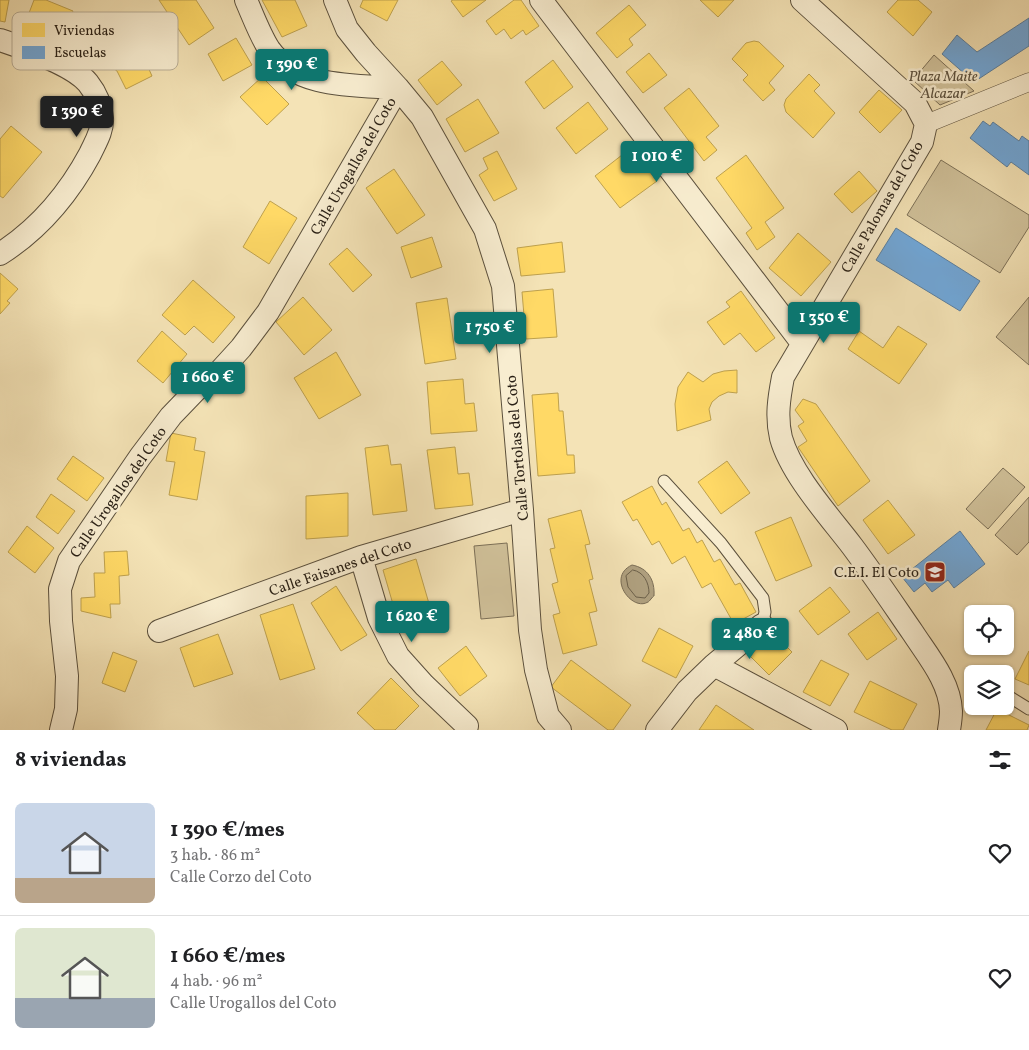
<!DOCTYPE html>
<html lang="es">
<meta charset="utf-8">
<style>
:root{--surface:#fff;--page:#f6f6f6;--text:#202124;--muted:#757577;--line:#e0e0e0;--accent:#0f766e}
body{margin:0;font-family:Vollkorn,serif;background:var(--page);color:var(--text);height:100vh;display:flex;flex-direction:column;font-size:19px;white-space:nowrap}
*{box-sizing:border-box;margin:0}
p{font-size:16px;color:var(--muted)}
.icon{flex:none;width:28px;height:28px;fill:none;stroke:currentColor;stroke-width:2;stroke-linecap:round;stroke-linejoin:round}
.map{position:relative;height:730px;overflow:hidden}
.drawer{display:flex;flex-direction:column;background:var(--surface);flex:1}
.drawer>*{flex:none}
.controls{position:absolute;left:964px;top:605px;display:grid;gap:10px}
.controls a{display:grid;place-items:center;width:50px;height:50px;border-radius:8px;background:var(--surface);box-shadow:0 1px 4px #0004;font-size:25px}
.price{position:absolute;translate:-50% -42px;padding:0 11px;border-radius:5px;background:var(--accent);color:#fff;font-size:16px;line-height:32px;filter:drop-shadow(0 1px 2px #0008)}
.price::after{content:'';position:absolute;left:50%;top:30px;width:15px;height:11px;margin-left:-8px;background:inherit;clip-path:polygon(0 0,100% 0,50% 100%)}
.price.on{background:#222;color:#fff}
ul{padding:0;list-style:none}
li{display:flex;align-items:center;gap:15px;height:125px;padding:0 15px}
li+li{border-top:1px solid var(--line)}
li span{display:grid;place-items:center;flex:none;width:140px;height:100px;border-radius:8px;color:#555}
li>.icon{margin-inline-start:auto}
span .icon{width:60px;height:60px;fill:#fffc;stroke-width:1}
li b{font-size:21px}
h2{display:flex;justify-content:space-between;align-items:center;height:60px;padding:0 15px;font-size:21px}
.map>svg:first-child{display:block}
.green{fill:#d1c29b;stroke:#7c7058}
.water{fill:#afa07f;stroke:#796c55}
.homes{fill:#ffd966;stroke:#bea14e}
.schools{fill:#6fa8dc;stroke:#5a7fa0}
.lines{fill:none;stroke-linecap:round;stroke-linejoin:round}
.shore{stroke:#6c604a;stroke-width:1}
.service-casing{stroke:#5b503d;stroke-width:13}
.pedestrian-casing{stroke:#5b503d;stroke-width:19}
.minor-casing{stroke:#5b503d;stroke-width:24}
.service{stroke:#f8edd0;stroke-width:11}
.pedestrian{stroke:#f8edd0;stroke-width:18}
.minor{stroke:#f8edd0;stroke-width:22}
.labels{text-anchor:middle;stroke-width:5;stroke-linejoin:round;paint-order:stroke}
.park-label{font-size:15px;font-style:italic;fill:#5b503d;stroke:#f8edd0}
.street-label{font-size:15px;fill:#281f15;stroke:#f8edd0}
.poi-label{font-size:15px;fill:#281f15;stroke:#f8edd0;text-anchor:end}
.key{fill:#f8edd0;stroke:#baaf98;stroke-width:1}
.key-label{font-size:14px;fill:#281f15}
</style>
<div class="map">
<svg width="1029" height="730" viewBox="0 0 1029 730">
<rect width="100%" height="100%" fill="#f4e3b6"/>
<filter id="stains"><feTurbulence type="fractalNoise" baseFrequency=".004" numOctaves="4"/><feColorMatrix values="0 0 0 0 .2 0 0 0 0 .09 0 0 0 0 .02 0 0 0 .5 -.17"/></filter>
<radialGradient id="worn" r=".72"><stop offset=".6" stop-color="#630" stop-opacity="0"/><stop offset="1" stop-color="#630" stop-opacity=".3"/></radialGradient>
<path class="green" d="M934 55 974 91 940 105 913 80Z
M941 160 1029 215V227L1000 273 907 215Z
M1029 297V365L996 337Z
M1003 468 1025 487 988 529 966 509Z
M1029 497V542L1017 555 995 535Z
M507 543 514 616 481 619 474 546Z"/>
<path class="water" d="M632 565C648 568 655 580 654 596 653 596 649 602 648 602 632 612 606 577 632 565Z"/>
<path class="homes" d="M0 0H9L5 22 0 21Z
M34 0H46L73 11 60 41 24 26Z
M159 0H196L214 28 189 45Z
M262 0H295L307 26 282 37Z
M363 0H398L387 21 360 7Z
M453 0H486L463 17 451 1Z
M514 0H521L539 26 526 35 523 30 511 39 504 29 496 35 486 21Z
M700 0H734L718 17Z
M898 0H918L932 12 913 36 887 12Z
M629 5 646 25 629 39 633 45 617 58 596 33Z
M109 31 143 56 152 76 126 89 117 71 94 54Z
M236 38 252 65 223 81 208 54Z
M754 41 759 42 784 66 769 83 775 90 763 101 743 80 748 75 732 59 746 43Z
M649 53 667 75 643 93 626 72Z
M553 60 573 87 544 109 525 82Z
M442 61 462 85 437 105 418 80Z
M809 74 820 85 814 91 835 113 813 138 786 112 784 105 786 99Z
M262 77 289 104 267 125 240 97Z
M689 88 719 126 706 137 717 150 704 161 664 108Z
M879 90 902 110 880 133 859 112Z
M478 99 499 133 465 152 446 119Z
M588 102 608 129 576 154 556 128Z
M11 126 42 152 3 198 0 196V139Z
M631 148 657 181 620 208 595 176Z
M497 151 517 189 494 201 479 175 488 169 483 158Z
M746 155 784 208 765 222 775 237 757 250 746 233 752 228 716 178Z
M394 169 425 215 397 234 366 188Z
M859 171 877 191 852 213 834 194Z
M270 201 297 218 269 264 243 247Z
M798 233 831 262 801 296 769 268Z
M432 237 442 267 411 278 401 247Z
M562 242 565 272 521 276 517 248Z
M347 248 372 275 353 292 329 264Z
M0 273 18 289 7 301 10 303 0 314Z
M193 280 235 317 213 343 194 326 185 335 162 315Z
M553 289 557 337 526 339 522 292Z
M741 291 775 338 756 352 740 333 724 345 707 322 730 307 726 302Z
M303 297 332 330 304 355 276 322Z
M447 298 456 359 425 364 416 303Z
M898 326 927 344 899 384 848 349 859 331 883 348Z
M162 331 187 354 163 383 137 361Z
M336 352 361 395 319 419 294 378Z
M737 370V393L728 392 719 396 712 402 709 409 711 420 677 431 675 404 678 387 688 372 703 382 713 374 724 371Z
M463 379 465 404 474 403 477 431 431 434 427 382Z
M558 393 559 411H563L567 455H574L575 473 538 476 532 395Z
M803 399 816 404 870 481 838 506 798 447 807 441 798 426 804 422 795 410Z
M171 433 196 438 194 450 205 452 197 500 169 495 175 462 166 461Z
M388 445 391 465 401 464 407 511 373 515 365 448Z
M455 447 458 474 469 473 473 505 435 509 427 450Z
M73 456 104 478 87 501 57 479Z
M727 461 750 493 721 514 698 482Z
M652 486 662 505 666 502 683 531 689 528 697 543 702 540 714 562 720 559 735 585 740 583 756 612 734 624 711 583 702 588 685 556 672 564 659 541 652 545 637 519 633 521 622 502Z
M348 493V536L306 539V496Z
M51 494 75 511 58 534 36 517Z
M888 500 915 535 888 554 863 520Z
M581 510 590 544 585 545 593 579 589 580 597 611 589 613 597 645 563 654 553 615 560 613 552 584 558 582 550 549 555 548 548 519Z
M791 517 812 566 776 581 755 532Z
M27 526 54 548 35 573 8 552Z
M127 551 129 575 119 576 120 604H110L111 618 81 611V598L95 597 94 573H105L104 552Z
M416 559 430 607 397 618 383 570Z
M336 586 367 635 341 651 311 603Z
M830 587 850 612 818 635 799 611Z
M293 604 315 669 280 680 260 615Z
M878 612 897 639 867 660 848 634Z
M659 628 693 646 676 678 642 661Z
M772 632 792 652 769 675 750 656Z
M218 634 233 674 194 687 180 648Z
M466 646 487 676 460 696 438 668Z
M1029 651V685L1015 679Z
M113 652 137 661 125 692 102 683Z
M571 660 631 705 613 730H608L551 687Z
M821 660 849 674 830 706 803 692Z
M391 678 419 706 395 730H375L357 713Z
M870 681 917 704 903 730H892L854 712Z
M716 705 754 730H699Z
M997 709 1029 725 1027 730H986Z"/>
<path class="schools" d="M1029 18V46L974 82 942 54 957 35 977 52Z
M983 121 990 126 993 122 1019 141 1022 136 1029 141V175L1011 162 1007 167 970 138Z
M896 228 980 281 960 311 876 260Z
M960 531 985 564 954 588 948 580 932 592 925 583 914 592 902 577Z"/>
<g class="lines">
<path class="shore" d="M633 570C644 572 649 583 649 593L645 598 636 597 628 587 626 576Z"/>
<g class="service-casing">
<path id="service" d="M664 481 721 543 763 598 765 612 762 625
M1005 694 1029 709"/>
</g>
<g class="pedestrian-casing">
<path id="pedestrian" d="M926 124 1029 82"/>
</g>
<g class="minor-casing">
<path id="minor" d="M335 0 347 29 366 53 398 88 422 117 485 229 503 286 522 510 530 630 536 670 548 716 560 730
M541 0 802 343
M802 0 915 103 926 124 922 142 783 377C779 398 776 417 781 438 791 474 829 516 852 546 873 574 893 604 913 633 928 656 950 682 951 711 951 717 950 724 949 730
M0 40C24 48 72 64 88 83 96 93 101 105 102 118 103 131 95 143 90 154 68 195 39 229 0 254
M361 557 379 618 398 656 424 685 467 726
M159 631 361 557 522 510
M714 665 762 625
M61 730 66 709 67 676 61 621 60 589 69 561 140 457 171 416 196 390 220 371 241 348 268 312 398 88C356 85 297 89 269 49 260 35 253 16 246 0
M657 730 687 691 714 665 836 730"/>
</g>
<use href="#service" class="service"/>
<use href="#pedestrian" class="pedestrian"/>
<use href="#minor" class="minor"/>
</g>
<defs>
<g id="school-square" transform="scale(1.125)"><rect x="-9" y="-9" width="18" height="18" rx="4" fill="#8f2418" stroke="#f8edd0"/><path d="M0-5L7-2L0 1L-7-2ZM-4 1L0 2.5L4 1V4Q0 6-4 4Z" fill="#fff"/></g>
</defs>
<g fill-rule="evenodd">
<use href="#school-square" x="935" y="572"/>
</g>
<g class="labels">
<g class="park-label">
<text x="943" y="81">Plaza Maite<tspan x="943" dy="17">Alcazar</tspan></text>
</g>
<g class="street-label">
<text transform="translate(353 166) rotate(-60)" y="5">Calle Urogallos del Coto</text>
<text transform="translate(882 207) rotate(-60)" y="5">Calle Palomas del Coto</text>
<text transform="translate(517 448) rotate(-95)" y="5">Calle Tortolas del Coto</text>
<text transform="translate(118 492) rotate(-55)" y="5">Calle Urogallos del Coto</text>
<text transform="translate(340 567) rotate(-19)" y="5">Calle Faisanes del Coto</text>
</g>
<g class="poi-label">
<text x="919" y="577">C.E.I. El Coto</text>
</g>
</g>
<rect x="12" y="12" width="166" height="58" rx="8" class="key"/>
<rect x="22" y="23" width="23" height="14" fill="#ffd966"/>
<rect x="22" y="46" width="23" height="13" fill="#6fa8dc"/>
<g class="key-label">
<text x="54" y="35">Viviendas</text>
<text x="54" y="57">Escuelas</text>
</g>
<rect width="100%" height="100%" filter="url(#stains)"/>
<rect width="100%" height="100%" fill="url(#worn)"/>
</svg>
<div class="controls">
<a><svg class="icon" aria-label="locate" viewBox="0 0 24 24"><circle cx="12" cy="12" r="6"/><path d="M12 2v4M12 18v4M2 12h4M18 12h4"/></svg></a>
<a><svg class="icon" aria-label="layers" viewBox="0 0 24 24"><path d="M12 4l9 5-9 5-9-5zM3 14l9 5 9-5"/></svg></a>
</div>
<b class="price" style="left:292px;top:91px">1 390 €</b>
<b class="price on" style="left:77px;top:138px">1 390 €</b>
<b class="price" style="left:657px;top:183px">1 010 €</b>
<b class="price" style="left:824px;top:344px">1 350 €</b>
<b class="price" style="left:490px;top:354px">1 750 €</b>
<b class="price" style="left:208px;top:404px">1 660 €</b>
<b class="price" style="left:412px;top:643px">1 620 €</b>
<b class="price" style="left:750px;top:660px">2 480 €</b>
</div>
<section class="drawer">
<h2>8 viviendas<svg class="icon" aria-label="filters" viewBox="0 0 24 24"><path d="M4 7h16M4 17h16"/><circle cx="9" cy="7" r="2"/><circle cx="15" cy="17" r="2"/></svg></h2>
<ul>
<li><span style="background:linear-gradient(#c9d6e8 75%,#b9a48a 0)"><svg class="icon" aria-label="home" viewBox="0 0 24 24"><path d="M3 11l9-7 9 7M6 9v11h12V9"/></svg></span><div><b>1 390 €/mes</b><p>3 hab. · 86 m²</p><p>Calle Corzo del Coto</p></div><svg class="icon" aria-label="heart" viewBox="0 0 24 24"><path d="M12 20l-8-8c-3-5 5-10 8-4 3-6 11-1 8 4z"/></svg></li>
<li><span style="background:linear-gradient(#dfe7d0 70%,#9aa5b1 0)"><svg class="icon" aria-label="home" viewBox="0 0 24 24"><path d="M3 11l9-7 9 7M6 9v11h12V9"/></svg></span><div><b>1 660 €/mes</b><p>4 hab. · 96 m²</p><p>Calle Urogallos del Coto</p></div><svg class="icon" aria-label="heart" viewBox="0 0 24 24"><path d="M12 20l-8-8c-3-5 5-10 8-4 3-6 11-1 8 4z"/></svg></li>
</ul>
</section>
